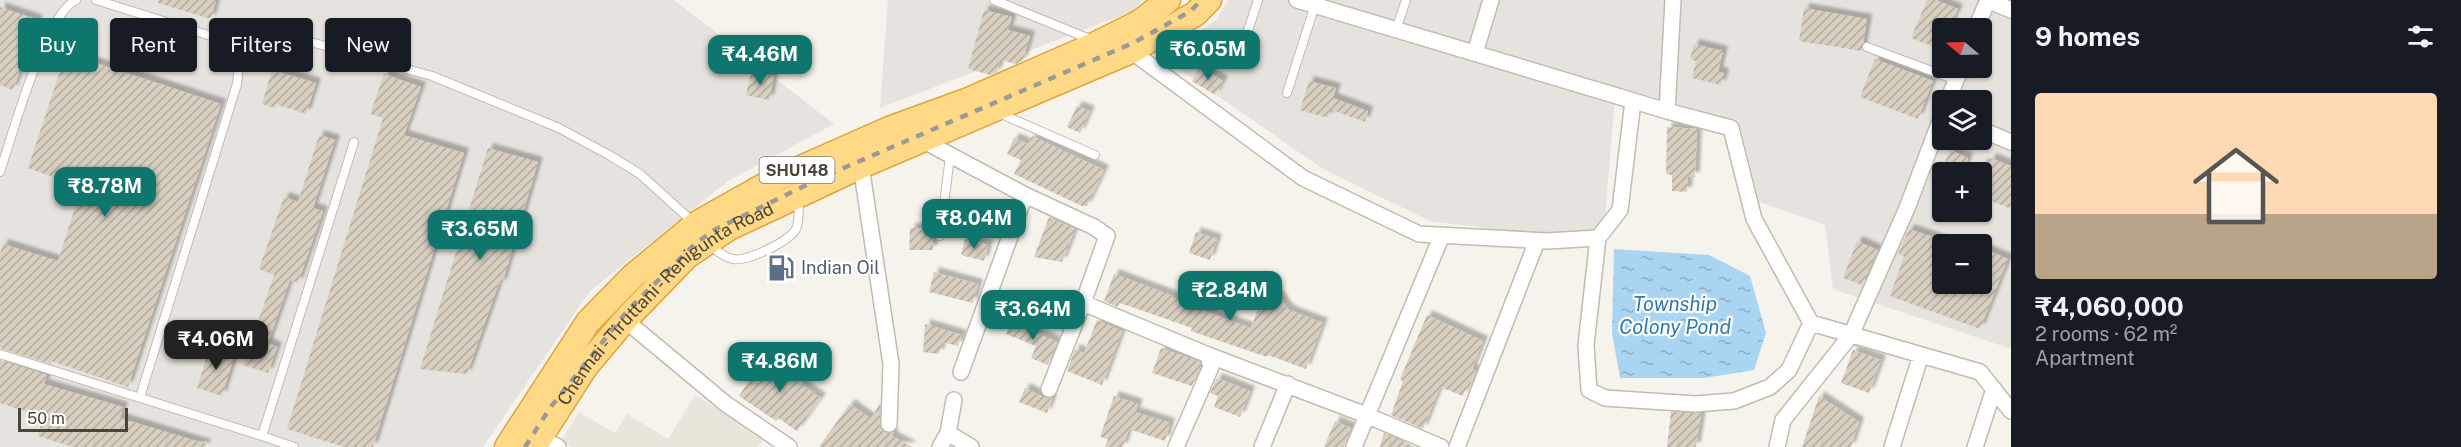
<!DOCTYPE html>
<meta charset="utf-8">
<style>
:root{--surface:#171b24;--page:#242831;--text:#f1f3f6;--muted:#9ea1a6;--accent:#0f766e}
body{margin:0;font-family:"Public Sans",sans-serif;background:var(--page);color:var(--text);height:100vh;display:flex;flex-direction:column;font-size:22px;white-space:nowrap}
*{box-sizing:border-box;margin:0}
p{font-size:20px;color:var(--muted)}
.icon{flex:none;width:33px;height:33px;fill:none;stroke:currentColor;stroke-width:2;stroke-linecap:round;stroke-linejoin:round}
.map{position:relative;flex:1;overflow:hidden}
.drawer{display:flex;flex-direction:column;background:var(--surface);width:450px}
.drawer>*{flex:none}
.top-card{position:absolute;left:18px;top:18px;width:570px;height:54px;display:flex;gap:12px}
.needle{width:39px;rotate:289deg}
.fabs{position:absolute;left:1932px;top:18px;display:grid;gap:12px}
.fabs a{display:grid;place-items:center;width:60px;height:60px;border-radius:6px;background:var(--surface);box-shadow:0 2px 4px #0004;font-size:30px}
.scale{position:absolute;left:18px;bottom:15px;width:110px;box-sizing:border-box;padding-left:6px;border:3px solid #4b4439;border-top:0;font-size:16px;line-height:21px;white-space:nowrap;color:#4b4439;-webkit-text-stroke:4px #fff;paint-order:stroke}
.price{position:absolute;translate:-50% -51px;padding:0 14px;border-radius:12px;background:var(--accent);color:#fff;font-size:20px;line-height:39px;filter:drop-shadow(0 2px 3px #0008)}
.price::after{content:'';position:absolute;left:50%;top:36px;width:18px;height:14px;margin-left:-9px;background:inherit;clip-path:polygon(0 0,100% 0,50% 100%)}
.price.current{background:#222;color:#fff}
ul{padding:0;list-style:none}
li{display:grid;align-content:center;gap:12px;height:318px;padding:0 24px}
li span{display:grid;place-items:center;height:186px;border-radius:6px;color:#555}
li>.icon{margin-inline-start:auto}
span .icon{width:108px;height:108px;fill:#fffc;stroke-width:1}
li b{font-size:26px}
h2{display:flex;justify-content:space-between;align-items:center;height:72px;padding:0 24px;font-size:26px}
.tag{padding:0 21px;border-radius:6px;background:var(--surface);box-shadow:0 2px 4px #0004;font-size:21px;line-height:54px}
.tag.current{background:var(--accent);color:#fff}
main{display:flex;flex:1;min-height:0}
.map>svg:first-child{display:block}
.residential{fill:#eae5da}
.industrial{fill:#e6e2dd;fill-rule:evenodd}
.water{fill:url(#water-ripples)}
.building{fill:url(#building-hatch);filter:url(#shadow)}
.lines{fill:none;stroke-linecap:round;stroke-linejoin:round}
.service-casing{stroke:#c2bbae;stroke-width:10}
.minor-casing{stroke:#c2bbae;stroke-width:18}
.trunk-casing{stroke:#e0a43c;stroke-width:27}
.service{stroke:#fff;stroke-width:8}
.minor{stroke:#fff;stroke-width:15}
.trunk{stroke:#ffd985;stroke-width:24}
.rail{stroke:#9a9a9a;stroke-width:4.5;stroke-dasharray:8 8;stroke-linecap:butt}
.labels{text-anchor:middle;stroke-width:4.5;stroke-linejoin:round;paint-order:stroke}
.shield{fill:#fff;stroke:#817c74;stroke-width:1.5}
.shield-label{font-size:16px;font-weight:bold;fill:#4b4439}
.service-label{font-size:18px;fill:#4e5e75;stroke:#fff;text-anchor:start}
.street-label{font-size:18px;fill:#4b4439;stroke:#fff}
.water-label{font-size:20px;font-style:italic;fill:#2e7ab2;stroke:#fff}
</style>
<main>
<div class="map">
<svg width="2011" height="447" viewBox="0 0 2011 447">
<defs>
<pattern id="water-ripples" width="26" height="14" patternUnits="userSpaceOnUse" patternTransform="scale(1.5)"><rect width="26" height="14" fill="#a9d4f2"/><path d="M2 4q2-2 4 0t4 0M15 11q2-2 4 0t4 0" fill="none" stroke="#8caec5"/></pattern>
<pattern id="building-hatch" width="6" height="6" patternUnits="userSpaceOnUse" patternTransform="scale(1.5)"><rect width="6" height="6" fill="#d8cfc1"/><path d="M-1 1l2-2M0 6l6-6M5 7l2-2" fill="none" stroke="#b1aa9e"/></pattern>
<filter id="shadow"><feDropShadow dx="5" dy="-5" stdDeviation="1.5" flood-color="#0004"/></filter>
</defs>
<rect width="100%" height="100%" fill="#f6f3ec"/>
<path class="residential" d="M695 395 765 437 758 447H572L561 441 579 412 615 433 627 414 668 439Z"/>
<path class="industrial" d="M0 0H674L834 124 728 181 590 291 483 447H0Z
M888 0H1143L1133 11 880 108Z
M1228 0H2011V349L1833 289 1825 225 1759 202 1739 121 1616 87 1605 216 1588 241 1430 221 1323 169 1163 58 1216 20ZM1942 28H1982V68H1942ZM1942 100H1982V140H1942ZM1942 172H1982V212H1942ZM1942 244H1982V284H1942Z"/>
<path class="water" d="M1614 249 1709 255 1750 276 1766 333 1754 370 1704 378H1620L1612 333Z"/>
<path class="building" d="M158 0H216L211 19 158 3Z
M1927 0H1936L1958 9 1949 28H1942V50L1911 38Z
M0 7 38 20 13 90 0 85Z
M1804 8 1867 19 1862 51 1799 41Z
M984 10 1012 17 1008 30 1030 36 1023 60 1016 64 1000 60 997 72 990 75 968 69Z
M1694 44 1723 51 1718 72 1724 73 1721 85 1692 78 1696 61 1690 59Z
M66 53 221 104 128 387 51 361V364L0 348V253L3 244 58 261 77 201 57 195 62 180 28 168Z
M1875 59 1933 81 1918 119 1860 97Z
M1200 67 1223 81 1215 95 1192 81Z
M272 70 316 83 306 114 276 104 275 108 262 104Z
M751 72 774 76 769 100 746 95Z
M384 74 421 87 404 135 464 153 373 447H344L287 429 383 118 370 114Z
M1309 81 1336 88 1333 98 1368 111 1365 122 1330 109 1328 118 1300 110Z
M1077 106 1090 111 1080 133 1067 127Z
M1667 127 1697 129 1695 177H1688L1687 192 1672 191V175L1666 174Z
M319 135 335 140 313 208 323 211 298 283 290 280 268 343 277 347 268 373 243 365 274 275 259 269 284 197 298 202Z
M1032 136 1104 170 1087 206H1082L1014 174 1021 160 1007 154 1014 138 1028 144Z
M488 148 538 162 502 284 499 283 467 374 420 369Z
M1950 150 1968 158 1963 172H1941Z
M1991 158 2011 166V209L1982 197V163L1988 166Z
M1049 217 1075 229 1062 262 1034 257Z
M910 228H933V250H909Z
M1909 229 1942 240V284H1982V248L2008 259 1980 329 1890 296 1904 256 1898 254Z
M1196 232 1217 239 1210 260 1189 253Z
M965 239 988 245 984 261 961 255Z
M1857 241 1878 250 1862 285 1843 278Z
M934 272 978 284 973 303 929 292Z
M1114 274 1173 296V298L1196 306 1195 308 1251 328 1268 281 1289 310 1323 323 1306 369 1268 355 1267 357 1220 341 1191 331 1192 328 1132 307 1119 303 1118 307 1104 301Z
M1427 315 1483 341 1472 369 1476 371 1470 386 1468 385 1463 396 1440 387 1423 429 1391 415 1403 381 1400 379Z
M1013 318 1032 325 1030 330 1057 342 1048 365 1031 358 1036 346 1006 334Z
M1097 320 1122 331 1102 385 1067 371 1075 349 1084 353Z
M925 324 962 335 958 346 942 342 939 354 923 352Z
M210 346 235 354 222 396 197 388Z
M1161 348 1200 362 1201 366 1192 386 1152 373Z
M1853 350 1881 360 1869 393 1841 383Z
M768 353 805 378 801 384 821 398 797 431 778 418 776 421 739 396Z
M0 360 47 375 44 384 123 407 120 418 206 444V447H73L38 436 43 417 0 403Z
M1217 378 1250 391 1240 417 1214 407 1218 396 1210 393Z
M1025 388 1045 398 1052 399 1047 413 1019 402Z
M1114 396 1138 404 1135 412 1170 423 1165 441 1129 429 1123 447H1105L1108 439 1100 437Z
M1819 396 1859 422 1851 447H1802Z
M880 403 881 429 888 434 894 432 892 436 912 447H819L850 404 871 419Z
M1671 412 1701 413 1696 447H1667Z
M1335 421 1351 428 1344 447H1324Z
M1384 433 1415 447H1380Z"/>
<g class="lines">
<g class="service-casing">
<path id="service" d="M96 0 227 41C241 55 239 65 237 84L140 397
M994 0 1092 40
M1396 30 1406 0
M286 35 432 76 559 128 609 155 640 174 694 223
M1867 47 1956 80
M1241 52 1258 0
M1287 93 1315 5
M999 113 1095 155
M0 172C12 136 45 14 76 0
M940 236 950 156
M709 245C716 250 725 258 733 259 747 262 790 241 796 229 800 221 798 209 799 201
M0 354 262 436
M294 447 262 436 354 142"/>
</g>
<g class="minor-casing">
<path id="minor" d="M1297 0 1667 111 1731 128 1754 219 1811 323 1980 372 2011 411
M1987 0 2011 10
M1976 28 1988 0
M1131 51 1303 178 1419 234 1547 241 1598 238 1620 210 1633 101
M1475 53 1491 0
M1948 100 1961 68
M1667 111 1673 0
M1982 130 2011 142
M922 140 1025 195 1094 227 1107 236 1083 303 1208 355 1211 367 1176 447
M861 166 891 364 889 424
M1598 238 1586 345 1589 390 1605 398 1695 404 1734 401 1770 387 1789 370 1811 323
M625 320 726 404 789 447
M1208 355 1366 415 1441 447
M961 372 1025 195
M1049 389 1083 303
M948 433 971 447
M540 437 558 447
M940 447 948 433 954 400
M1262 447 1288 384
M1354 447 1442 235
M1457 447 1537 241
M1777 447 1783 420 1851 335 1907 208 1942 116
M1892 447 1921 355
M1975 447 1994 389"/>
</g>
<g class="trunk-casing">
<g id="trunk">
<path d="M507 447 588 322 633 276 696 224 776 179 889 129 966 101 1094 45 1140 22 1168 0"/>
<path id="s1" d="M534 447 586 366 625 320 687 256 729 228 861 166 1131 51 1195 14 1209 0"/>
</g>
</g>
<use href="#service" class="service"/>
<use href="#minor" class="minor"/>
<use href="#trunk" class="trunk"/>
<path class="rail" d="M525 447 550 408 628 310 695 244 714 230 825 176 1133 43 1191 11 1201 0"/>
</g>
<defs>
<g id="fuel-bare" transform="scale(2.07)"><path d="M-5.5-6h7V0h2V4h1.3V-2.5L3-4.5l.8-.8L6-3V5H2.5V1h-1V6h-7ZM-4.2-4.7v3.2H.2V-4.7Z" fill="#5c6f8a" stroke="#fff" stroke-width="2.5" paint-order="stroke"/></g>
</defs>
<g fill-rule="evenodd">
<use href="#fuel-bare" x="781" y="268"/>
</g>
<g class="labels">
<rect class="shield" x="759.5" y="157" width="75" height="26" rx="4.5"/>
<g class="shield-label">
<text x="797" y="176">SHU148</text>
</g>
<g class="service-label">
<text x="801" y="274">Indian Oil</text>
</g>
<g class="street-label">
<text dy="6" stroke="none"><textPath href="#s1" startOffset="198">Chennai - Tiruttani - Renigunta Road</textPath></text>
</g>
<g class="water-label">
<text x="1675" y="311">Township<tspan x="1675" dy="23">Colony Pond</tspan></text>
</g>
</g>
</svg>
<div class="fabs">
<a><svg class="needle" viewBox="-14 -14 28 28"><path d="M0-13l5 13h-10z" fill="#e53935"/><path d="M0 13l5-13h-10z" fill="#9ea1a6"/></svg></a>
<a><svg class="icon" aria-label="layers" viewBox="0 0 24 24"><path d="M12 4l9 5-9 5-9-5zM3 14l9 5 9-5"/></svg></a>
<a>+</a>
<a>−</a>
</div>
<div class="scale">50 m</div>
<b class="price" style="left:1208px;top:81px">₹6.05M</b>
<b class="price" style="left:760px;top:86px">₹4.46M</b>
<b class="price" style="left:105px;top:218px">₹8.78M</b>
<b class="price" style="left:974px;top:250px">₹8.04M</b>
<b class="price" style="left:480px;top:261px">₹3.65M</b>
<b class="price" style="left:1230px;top:322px">₹2.84M</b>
<b class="price" style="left:1033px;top:341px">₹3.64M</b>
<b class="price current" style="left:216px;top:371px">₹4.06M</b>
<b class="price" style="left:780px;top:393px">₹4.86M</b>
<div class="top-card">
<a class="tag current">Buy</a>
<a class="tag">Rent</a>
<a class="tag">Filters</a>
<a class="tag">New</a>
</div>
</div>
<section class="drawer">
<h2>9 homes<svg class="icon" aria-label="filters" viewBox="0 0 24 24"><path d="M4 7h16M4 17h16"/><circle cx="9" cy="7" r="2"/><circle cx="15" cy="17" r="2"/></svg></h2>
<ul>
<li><span style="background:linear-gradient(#ffd9b3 65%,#b9a48a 0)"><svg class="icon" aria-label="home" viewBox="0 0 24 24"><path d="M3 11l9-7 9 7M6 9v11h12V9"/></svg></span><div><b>₹4,060,000</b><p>2 rooms · 62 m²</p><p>Apartment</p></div></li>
</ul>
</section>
</main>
